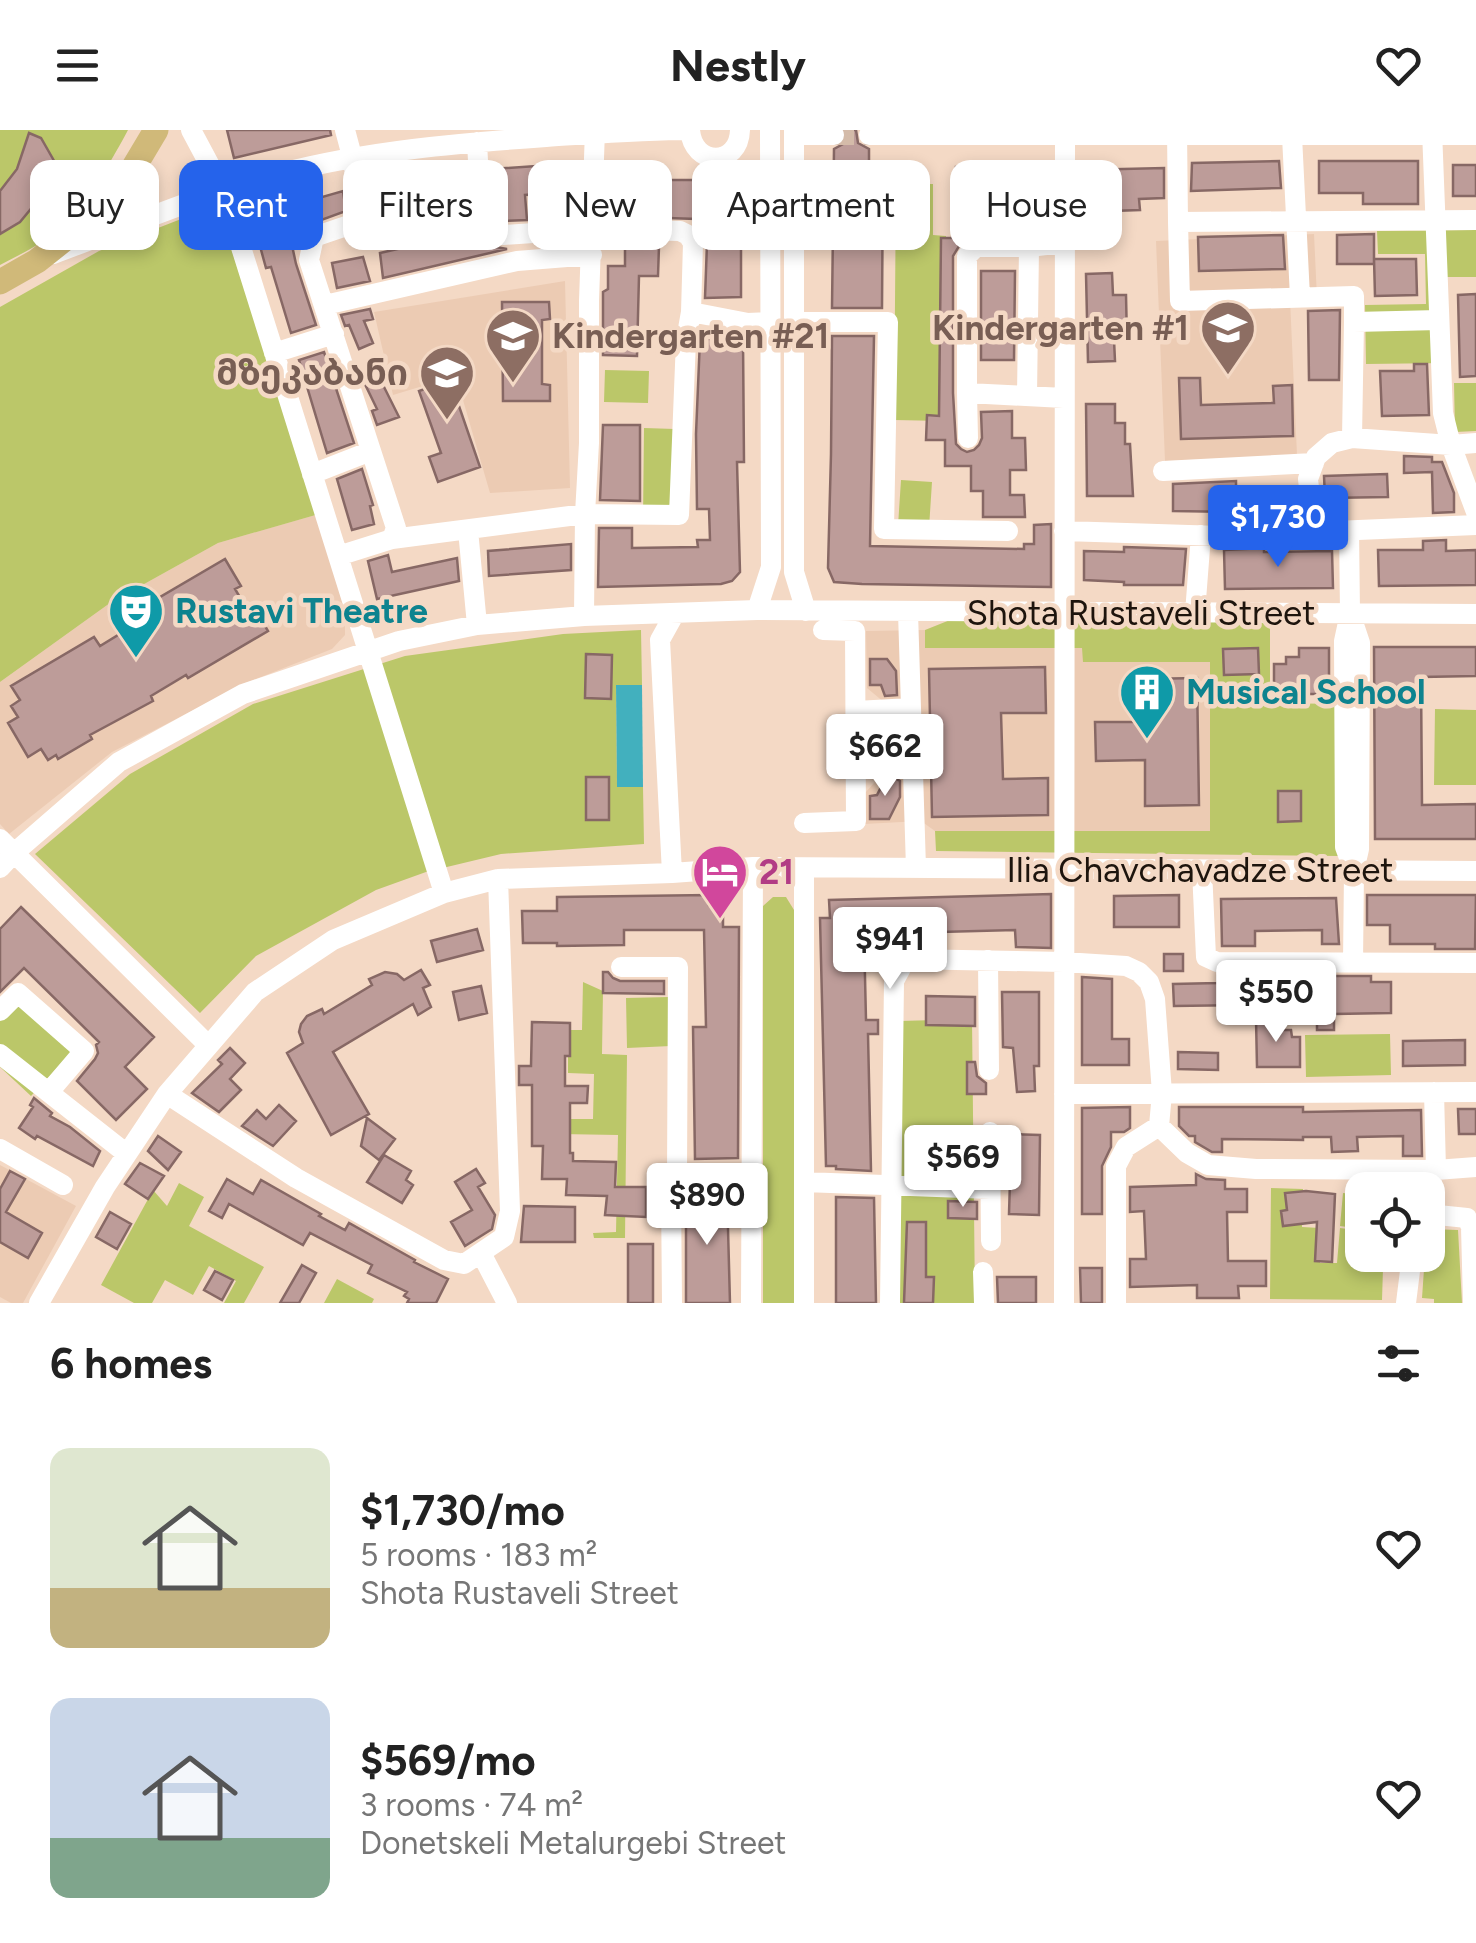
<!DOCTYPE html>
<meta charset="utf-8">
<style>
:root{--surface:#fff;--page:#f6f6f6;--text:#222;--muted:#767676;--accent:#2563eb}
body{margin:0;font-family:Figtree,"Noto Sans Georgian",sans-serif;background:var(--page);color:var(--text);height:100vh;display:flex;flex-direction:column;font-size:38px;white-space:nowrap}
*{box-sizing:border-box;margin:0}
p{font-size:32px;color:var(--muted)}
.icon{flex:none;width:55px;height:55px;fill:none;stroke:currentColor;stroke-width:2;stroke-linecap:round;stroke-linejoin:round}
.map{position:relative;height:1173px;overflow:hidden}
.side{display:flex;flex-direction:column;background:var(--surface);flex:1}
.side>*{flex:none}
.guide{position:absolute;left:30px;top:30px;width:1418px;height:90px;display:flex;gap:20px}
.tools{position:absolute;left:1345px;top:1042px;display:grid;gap:20px}
.tools a{display:grid;place-items:center;width:100px;height:100px;border-radius:20px;background:var(--surface);box-shadow:0 5px 15px #0003;font-size:50px}
.price{position:absolute;translate:-50% -85px;padding:0 22px;border-radius:10px;background:#fff;color:#222;font-size:32px;line-height:65px;filter:drop-shadow(0 2px 5px #0008)}
.price::after{content:'';position:absolute;left:50%;top:60px;width:30px;height:22px;margin-left:-15px;background:inherit;clip-path:polygon(0 0,100% 0,50% 100%)}
.price.current{background:var(--accent);color:#fff}
ul{padding:0;list-style:none}
li{display:flex;align-items:center;gap:30px;height:250px;padding:0 50px}
li span{display:grid;place-items:center;flex:none;width:280px;height:200px;border-radius:20px;color:#555}
li>.icon{margin-inline-start:auto}
span .icon{width:120px;height:120px;fill:#fffc;stroke-width:1}
li b{font-size:42px}
h2{display:flex;justify-content:space-between;align-items:center;height:120px;padding:0 50px;font-size:42px}
.chip{padding:0 35px;border-radius:20px;background:var(--surface);box-shadow:0 5px 15px #0003;font-size:35px;line-height:90px}
.chip.current{background:var(--accent);color:#fff}
header{display:flex;justify-content:space-between;align-items:center;height:130px;padding:0 50px;background:var(--surface);font-size:45px;font-weight:700}
.map>svg:first-child{display:block}
.built{fill:#eccbb3}
.green{fill:#bbc769}
.water{fill:#42b0be}
.building{fill:#bd9c99;stroke:#876865;stroke-width:2.5}
.lines{fill:none;stroke-linecap:round;stroke-linejoin:round}
.minor-tunnel{stroke:#d4bba9;stroke-width:20;stroke-dasharray:20 10;stroke-linecap:butt}
.minor{stroke:#fff;stroke-width:20}
.major{stroke:#d0b979;stroke-width:25}
.labels{text-anchor:middle;stroke-width:9;stroke-linejoin:round;paint-order:stroke}
.education-label{font-size:35px;font-weight:bold;fill:#785e54;stroke:#f4d9c5;text-anchor:end}
.culture-label{font-size:35px;font-weight:bold;fill:#0d838f;stroke:#f4d9c5;text-anchor:start}
.street-label{font-size:35px;fill:#1d140d;stroke:#f4d9c5}
.hotel-label{font-size:35px;font-weight:bold;fill:#b23c85;stroke:#f4d9c5;text-anchor:start}
</style>
<header><svg class="icon" aria-label="menu" viewBox="0 0 24 24"><path d="M4 6h16M4 12h16M4 18h16"/></svg>Nestly<svg class="icon" aria-label="heart" viewBox="0 0 24 24"><path d="M12 20l-8-8c-3-5 5-10 8-4 3-6 11-1 8 4z"/></svg></header>
<div class="map">
<svg width="1476" height="1173" viewBox="0 0 1476 1173">
<rect width="100%" height="100%" fill="#f4d9c5"/>
<path class="built" d="M1314 104 1317 168 1290 169 1297 325 1165 331 1156 111Z
M565 151 570 358 490 363 456 246 393 265 374 182Z
M319 384 345 483V505L332 519 246 553 112 622 9 704 0 694V552L110 473 218 413Z
M925 500V517L1083 518V532H1210L1211 701H935L921 691 864 694 865 663 882 644 912 640 911 567 885 573 867 558 866 501Z
M0 1035 76 1076 23 1173H11L0 1167Z"/>
<path class="green" d="M0 0H128C106 41 84 78 48 107 34 119 16 126 0 135Z
M896 54H933V105L946 106 945 291 894 290Z
M217 75 319 384 218 413 110 473 0 552V177L99 121Z
M1476 100V147H1445L1446 233 1366 234 1365 175 1426 174 1425 124H1378L1377 101Z
M605 240 649 241 648 273 604 272Z
M1454 253H1476V301L1455 302Z
M644 298 675 299 674 390 643 389Z
M901 350 932 352 929 398 898 396Z
M955 488H1270V573L1341 574 1339 726 936 721 935 701H1210V532H1083L1082 518H925V500Z
M641 500 642 555 616 556 617 656 643 657 644 714 501 724 426 742 376 760 256 826 200 883 35 724 130 644 253 574 405 526 563 504Z
M1435 579 1476 580V655H1434Z
M773 767H786L794 780V1173H763V776Z
M583 852 603 861 602 924 627 925 625 1108H594L593 1103 616 1102 618 1005 560 1004 561 989H593L594 944 568 943V900H582Z
M27 860 82 911 31 966 0 937V889Z
M669 867 671 916 627 918 626 868Z
M972 889 975 1173H898L900 891Z
M1390 904 1391 945 1306 947 1305 905Z
M179 1053 204 1067 189 1096 264 1137 244 1173H224L236 1151 209 1136 193 1165 165 1150 152 1173H134L101 1155 153 1060 167 1076Z
M1271 1058 1303 1059 1302 1097 1320 1098V1133H1337L1340 1098 1362 1101V1125H1386L1383 1138 1382 1170 1270 1169Z
M1343 1063 1362 1065V1099L1340 1096Z
M1428 1099 1458 1100 1462 1173H1434V1169L1422 1168 1425 1125H1428Z
M337 1149 374 1169 372 1173H324Z"/>
<path class="water" d="M616 555H642L643 657H617Z"/>
<path class="building" d="M227 0H330L331 5 234 28Z
M847 0H856L858 13 869 19V38L883 39 882 178H832L834 19 845 13Z
M29 3 41 8 57 36 48 58 20 92 0 104V61L17 39Z
M1279 31 1281 58 1191 61 1192 33Z
M1319 31H1418V74H1363V63H1319Z
M579 33 578 86 555 88 553 63 525 65 527 90 504 91 494 83 492 39Z
M1453 35H1476V66H1453Z
M956 37H1049V79H956Z
M1164 38V68L1139 69 1140 80 1083 82 1082 40Z
M465 42 466 68 462 69 467 101H474L490 116 507 119 383 148 380 123 415 115 411 78 374 84 370 56Z
M607 50H701L723 55 732 62 741 85V167L705 168 707 113 705 106 697 95V89L606 86Z
M343 61 346 81 310 94 301 103 290 106 296 134 316 195 291 203 271 137 266 138 252 87Z
M1374 104V134H1337V105Z
M1283 105 1285 139 1199 141 1198 107Z
M941 108H964L953 126V263L956 314 961 319 967 322 974 320 979 315 982 308 981 282 1012 281V308H1025L1026 340H1010V365H1024L1025 387H983V361H971V336H945V310H926L927 285 939 286Z
M625 114 659 116 658 146H639L637 226 603 225V162L608 159V136H625Z
M363 127 370 151 337 158 332 133Z
M1374 129H1416L1417 165 1375 166Z
M981 141H1015L1014 230H981Z
M1112 143 1113 165H1126L1127 210H1114L1115 231 1088 232 1086 144Z
M1476 164V246L1460 247 1458 165Z
M502 172H549L550 189 542 190V254L550 255V271H503Z
M370 179 373 189 364 191 373 213 359 219 349 195 345 196 341 185Z
M1340 180 1339 250H1309L1308 181Z
M832 206H874L870 416 1024 419V414H1034V395L1051 394V457L862 454 834 452 828 438 831 324Z
M700 209H743L744 332H737L740 442 732 451 721 454 598 457 599 398H632V418L698 417 697 410H710L709 379H697L696 304Z
M324 222 354 313 327 323 299 230Z
M1414 234H1427L1429 285 1382 286 1380 241H1414Z
M376 241 399 287 377 295 372 281 377 279 362 248Z
M1179 248H1200L1201 275 1274 273 1273 256 1292 255 1293 306 1181 309Z
M450 250 480 337 438 352 429 327 441 323 419 261Z
M1086 274H1115V293H1125V314H1130L1133 366H1087Z
M603 295H640V371L600 370Z
M1404 326 1432 327V332H1442L1454 363V382L1433 383 1432 342 1404 343Z
M362 339 373 375 370 376 374 394 352 400 337 349Z
M1387 344 1388 367 1325 368 1324 346Z
M1236 351V382L1173 381V354Z
M1446 410V421L1476 420V455L1379 456 1378 420H1423V411Z
M571 414V440L489 446 488 421Z
M1124 417 1186 419 1183 455H1124V452L1084 450V421L1124 422Z
M1264 418V422L1332 421 1333 458 1225 459 1224 420Z
M388 425 392 442 457 428 459 451 377 469 368 431Z
M225 429 241 456 235 459 248 481 254 477 268 501 188 548 186 545 151 566 153 571 90 605 92 609 58 629 56 625 48 630 41 619 28 627 8 593 18 587 11 576 20 570 11 556 94 507 100 516 144 489 138 480Z
M1374 517H1476V546L1421 547 1422 675 1476 674V709H1375Z
M1258 518 1259 544 1224 545 1223 519Z
M1299 518H1329V564H1274V534H1286V527H1299Z
M586 524 612 525 611 569 585 568Z
M870 529H887L896 541 897 565 885 566 881 555H870Z
M1045 537 1046 583H1001L1003 649 1048 648V685L932 687 929 539Z
M1197 548 1199 675 1145 676V630L1096 631 1095 592H1145L1144 549Z
M891 646 900 651V667L889 689H870V666L877 665 886 647Z
M586 647H609V690H586Z
M1278 661H1301V691L1278 692Z
M1051 764V818L1016 817 1015 800 864 804 866 890H878V904H868L871 1041 836 1039V1036H826L820 788H830L829 770Z
M709 765V775L723 774V797H739L738 1028 695 1029 693 897H706L704 800H624V815L557 816V813H523L522 781H557V767Z
M1179 765V797H1114V766Z
M1367 765H1476L1475 819H1435V814H1390V795H1367Z
M1336 768 1339 814H1322V800L1255 801V816H1222L1221 769Z
M21 777 154 907 125 937 147 959 116 990 77 951 95 929 98 923 96 915 99 912 24 838 0 862V799Z
M477 799 483 820 437 832 431 811Z
M1164 824H1183V841H1164Z
M421 840 430 855 423 858 431 877 418 885 413 874 333 922 369 984 331 1005 287 923 303 913 299 902 301 894 307 886 322 879 324 884 372 855 369 849 385 842 397 844 404 850Z
M603 842H608L613 848 620 851H664V864L603 863Z
M1218 846H1371V852H1391V883L1334 884V900H1317V862L1268 863V883L1247 884V875L1174 876 1173 854 1218 853Z
M1082 847 1112 849V909H1129V935H1082Z
M481 856 487 883 459 890 453 862Z
M1002 862H1039V936H1034L1035 961 1017 962 1013 918 1003 917Z
M926 866 975 867V896L926 895Z
M1279 888 1280 900H1291L1292 907H1300V937H1257L1256 889Z
M532 892 570 893V926H565V956H588L587 973H570V1023H573V1031L616 1032 615 1057H646V1087L605 1085 607 1066 566 1065 567 1049H542L543 1016H532V955H519V936H531Z
M1465 910V935L1403 936V911Z
M230 918 245 933 230 949 241 960 219 982 192 963 222 934 218 930Z
M1178 922 1218 923V940L1178 939Z
M967 932H975L977 946 986 953V964H967Z
M34 968 52 983 50 986 70 997 100 1021 93 1036 37 1006 35 1009 19 998 33 977 30 975Z
M279 975 296 991 273 1016 242 996 257 980 266 989Z
M1130 977V998L1124 1002H1111V1017L1102 1036V1084H1082V978Z
M1179 977H1303V982L1421 980 1422 1026H1403V1006L1357 1007 1358 1021 1332 1022 1331 1007H1303V1010L1222 1009V1022H1212L1195 1012V1006H1189L1179 996Z
M1458 979H1476V1004H1459Z
M367 988 395 1009 379 1030 361 1016Z
M1004 1004 1040 1005 1039 1085 1009 1084 1010 1051H1004Z
M158 1006 181 1022 168 1040 148 1021Z
M384 1025 411 1041 406 1050 413 1055 402 1073 367 1052Z
M140 1033 164 1046 148 1069 125 1054Z
M476 1039 485 1053 478 1057 495 1085 492 1099 465 1116 451 1092 472 1080 455 1052Z
M10 1041 25 1049 6 1082 42 1103 28 1128 0 1112V1059Z
M1196 1044 1206 1049 1225 1050V1059H1247V1082H1227L1228 1131H1266V1156H1238L1239 1168H1197V1155L1130 1157V1129H1146L1144 1081 1130 1082V1057L1196 1055Z
M227 1049 253 1064 261 1050 321 1084 319 1086 345 1100 349 1093 415 1130 414 1132 448 1149 436 1173H407L409 1169 404 1166 407 1162 368 1143 372 1135 310 1103 303 1115 229 1074 222 1088 209 1081Z
M686 1061H727L730 1173H686Z
M1306 1061 1335 1064 1332 1132 1315 1131 1317 1092 1283 1096 1281 1081 1287 1080 1285 1063Z
M836 1067 874 1068 876 1173H836Z
M948 1071 977 1072V1089L948 1088Z
M524 1076 575 1077V1112H521Z
M110 1082 131 1094 117 1119 96 1107Z
M907 1092H926V1147H934L933 1173H904Z
M628 1114H653V1173H628Z
M302 1135 316 1143 299 1173H280Z
M1080 1138H1102V1173H1081Z
M215 1141 233 1150 222 1170 204 1160Z
M997 1147H1036V1173H998Z"/>
<g class="lines">
<path class="minor-tunnel" d="M834 5H869"/>
<path class="minor" d="M191 0 223 60 444 763
M794 0V442L806 481
M1177 0 1178 92 1476 90
M1432 0 1443 283 1451 315 1476 382
M794 5H834
M869 5H1476
M1292 6 1300 167
M477 12 481 88 494 103 503 105 592 99 680 101 688 105 693 113 691 182 748 193 770 192
M1178 92 1180 171 1354 166V192L1439 190
M53 124C129 96 204 63 282 43 368 21 458 13 546 7 594 4 642 0 690 0 693 37 739 37 740 0
M325 175 517 131 592 125
M794 192H888L884 399 1008 401
M274 223 334 204
M967 263V126L976 117H1029L1064 113
M1027 266 1029 117
M968 308 967 263 1064 268
M1352 308 1354 192
M1163 341 1314 333
M312 344 371 321
M468 400 477 495
M1064 401 1220 406 1476 395
M1349 401 1350 483
M1314 402 1308 349 1316 327 1332 313 1352 308 1451 315 1476 313
M392 409 585 384 679 385 686 210 691 182
M338 426 392 409 396 398 309 130 314 107 355 93 361 88 353 30 345 0
M757 480 771 437 770 0
M908 482 916 738
M1195 483 1201 405
M584 486 585 384 589 313V171L595 0
M856 581 911 578
M856 634 912 632
M804 693 856 691 855 501 823 500
M0 709 208 915
M0 738 14 723 119 632 243 564 399 511 477 495 584 486 757 480 1476 484
M804 738V1173
M1202 740 1206 827 1217 832 1476 833
M672 743 660 510 675 483
M988 830 989 940
M1353 833 1354 741 1359 719 1360 513 1350 483 1344 511 1345 717 1354 741
M621 837H678L677 1047 671 1060 672 1173
M0 881 18 863 84 921 49 962
M0 924 127 1024
M167 964 296 1048 444 1130 464 1134 504 1107 510 1081 498 749
M1064 964 1476 962
M1159 996 1187 1023 1208 1035 1256 1039 1436 1040 1476 1037
M990 1002 991 1111
M0 1019 63 1055
M677 1047 752 1048
M804 1052 990 1059
M1425 1060 1436 1040 1434 962
M1428 1084 1467 1088 1471 1097 1473 1173
M481 1123 507 1173
M983 1142 984 1173
M39 1173 105 1057 167 964 255 862 333 810 444 763 498 749 672 743 753 737 1476 741
M751 1173 753 737
M890 1173 894 851 906 829 1064 832 1126 836 1139 842 1149 852 1155 869 1162 963 1159 996 1126 1017 1116 1036V1173
M1064 1173 1065 0
M1406 1173 1412 1125"/>
<path class="major" d="M0 152 37 131 106 76 131 42 156 0"/>
</g>
<defs>
<g id="school-pin" transform="scale(2.875)"><path d="M0 17L-7.5 6A9.5 9.5 0 1 1 7.5 6Z" fill="#8d6e63" stroke="#f4d9c5"/><path d="M0-5L7-2L0 1L-7-2ZM-4 1L0 2.5L4 1V4Q0 6-4 4Z" fill="#fff"/></g>
<g id="theatre-pin" transform="scale(2.875)"><path d="M0 17L-7.5 6A9.5 9.5 0 1 1 7.5 6Z" fill="#0f9aa8" stroke="#f4d9c5"/><path d="M-5-5.5Q0-4 5-5.5V0Q5 5 0 6Q-5 5-5 0ZM-3.3-2.5H-1v1.5H-3.3ZM1-2.5H3.3v1.5H1ZM-2.8 1Q0 5.5 2.8 1Z" fill="#fff"/></g>
<g id="building-pin" transform="scale(2.875)"><path d="M0 17L-7.5 6A9.5 9.5 0 1 1 7.5 6Z" fill="#0f9aa8" stroke="#f4d9c5"/><path d="M-4-6H4V6H1V3H-1V6H-4ZM-2.5-4.3h1.7v1.8h-1.7ZM.8-4.3h1.7v1.8H.8ZM-2.5-1h1.7V.8h-1.7ZM.8-1h1.7V.8H.8Z" fill="#fff"/></g>
<g id="hotel-pin" transform="scale(2.875)"><path d="M0 17L-7.5 6A9.5 9.5 0 1 1 7.5 6Z" fill="#d1479c" stroke="#f4d9c5"/><path d="M-6-4.5h1.5V1H6V5H4.5V3h-9V5H-6ZM-4 0a1.8 1.8 0 1 1 3.6 0ZM.5 0V-2.5h3Q6-2.5 6 0Z" fill="#fff"/></g>
</defs>
<g fill-rule="evenodd">
<use href="#school-pin" x="1228" y="198"/>
<use href="#school-pin" x="513" y="206"/>
<use href="#school-pin" x="447" y="243"/>
<use href="#theatre-pin" x="136" y="481"/>
<use href="#building-pin" x="1147" y="562"/>
<use href="#hotel-pin" x="720" y="742"/>
</g>
<g class="labels">
<g class="education-label">
<text x="1189" y="210">Kindergarten #1</text>
<text x="552" y="218" text-anchor="start">Kindergarten #21</text>
<text x="408" y="255">მზეკაბანი</text>
</g>
<g class="culture-label">
<text x="175" y="493">Rustavi Theatre</text>
<text x="1186" y="574">Musical School</text>
</g>
<g class="street-label">
<text x="1141" y="495">Shota Rustaveli Street</text>
<text x="1200" y="752">Ilia Chavchavadze Street</text>
</g>
<g class="hotel-label">
<text x="759" y="754">21</text>
</g>
</g>
</svg>
<div class="tools">
<a><svg class="icon" aria-label="locate" viewBox="0 0 24 24"><circle cx="12" cy="12" r="6"/><path d="M12 2v4M12 18v4M2 12h4M18 12h4"/></svg></a>
</div>
<b class="price current" style="left:1278px;top:440px">$1,730</b>
<b class="price" style="left:885px;top:669px">$662</b>
<b class="price" style="left:890px;top:862px">$941</b>
<b class="price" style="left:1276px;top:915px">$550</b>
<b class="price" style="left:963px;top:1080px">$569</b>
<b class="price" style="left:707px;top:1118px">$890</b>
<div class="guide">
<a class="chip">Buy</a>
<a class="chip current">Rent</a>
<a class="chip">Filters</a>
<a class="chip">New</a>
<a class="chip">Apartment</a>
<a class="chip">House</a>
</div>
</div>
<section class="side">
<h2>6 homes<svg class="icon" aria-label="filters" viewBox="0 0 24 24"><path d="M4 7h16M4 17h16"/><circle cx="9" cy="7" r="2"/><circle cx="15" cy="17" r="2"/></svg></h2>
<ul>
<li><span style="background:linear-gradient(#dfe7d0 70%,#c2b280 0)"><svg class="icon" aria-label="home" viewBox="0 0 24 24"><path d="M3 11l9-7 9 7M6 9v11h12V9"/></svg></span><div><b>$1,730/mo</b><p>5 rooms · 183 m²</p><p>Shota Rustaveli Street</p></div><svg class="icon" aria-label="heart" viewBox="0 0 24 24"><path d="M12 20l-8-8c-3-5 5-10 8-4 3-6 11-1 8 4z"/></svg></li>
<li><span style="background:linear-gradient(#c9d6e8 70%,#7fa58c 0)"><svg class="icon" aria-label="home" viewBox="0 0 24 24"><path d="M3 11l9-7 9 7M6 9v11h12V9"/></svg></span><div><b>$569/mo</b><p>3 rooms · 74 m²</p><p>Donetskeli Metalurgebi Street</p></div><svg class="icon" aria-label="heart" viewBox="0 0 24 24"><path d="M12 20l-8-8c-3-5 5-10 8-4 3-6 11-1 8 4z"/></svg></li>
</ul>
</section>
